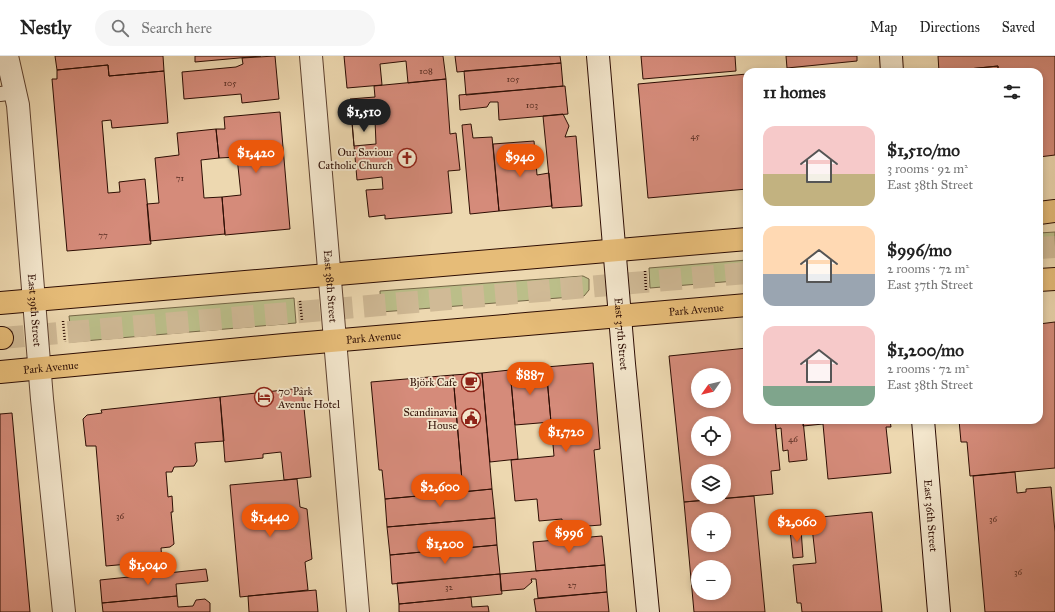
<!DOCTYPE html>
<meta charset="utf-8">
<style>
:root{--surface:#fff;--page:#f6f6f6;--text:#222;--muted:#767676;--line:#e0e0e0;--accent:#ea580c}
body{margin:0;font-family:"IM FELL Great Primer",serif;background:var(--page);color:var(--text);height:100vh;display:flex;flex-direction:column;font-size:15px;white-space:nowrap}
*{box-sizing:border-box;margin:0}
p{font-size:13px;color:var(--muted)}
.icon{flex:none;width:22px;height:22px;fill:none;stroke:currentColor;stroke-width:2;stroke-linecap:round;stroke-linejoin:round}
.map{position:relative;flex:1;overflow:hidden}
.drawer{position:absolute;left:743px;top:12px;width:300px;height:356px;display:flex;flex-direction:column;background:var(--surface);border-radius:12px;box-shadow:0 2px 6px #0003}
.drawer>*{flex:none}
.needle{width:26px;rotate:236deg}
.controls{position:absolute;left:691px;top:312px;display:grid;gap:8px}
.controls a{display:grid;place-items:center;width:40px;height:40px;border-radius:50%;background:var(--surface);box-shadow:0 2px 6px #0003;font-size:20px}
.price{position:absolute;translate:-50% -34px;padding:0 9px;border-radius:14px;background:var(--accent);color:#fff;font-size:13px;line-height:26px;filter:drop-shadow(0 1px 2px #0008)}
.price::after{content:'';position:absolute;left:50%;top:24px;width:12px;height:9px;margin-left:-6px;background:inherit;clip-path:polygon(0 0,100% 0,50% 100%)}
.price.on{background:#222;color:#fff}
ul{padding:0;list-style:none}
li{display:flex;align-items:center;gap:12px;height:100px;padding:0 20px}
li span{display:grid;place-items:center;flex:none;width:112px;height:80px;border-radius:12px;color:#555}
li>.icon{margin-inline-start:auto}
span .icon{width:48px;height:48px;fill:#fffc;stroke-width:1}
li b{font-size:17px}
h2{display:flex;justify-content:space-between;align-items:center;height:48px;padding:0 20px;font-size:17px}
header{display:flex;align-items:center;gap:24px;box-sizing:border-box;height:56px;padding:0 20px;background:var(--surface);border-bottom:1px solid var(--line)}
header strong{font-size:19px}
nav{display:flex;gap:22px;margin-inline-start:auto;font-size:14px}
.search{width:280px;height:36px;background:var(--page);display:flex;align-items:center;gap:10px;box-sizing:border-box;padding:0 14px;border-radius:22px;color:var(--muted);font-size:15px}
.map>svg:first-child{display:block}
.green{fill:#bbbe89;stroke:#746646}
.building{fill:#d58b7a;stroke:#2d0d03;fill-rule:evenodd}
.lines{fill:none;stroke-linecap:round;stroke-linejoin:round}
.primary-tunnel{stroke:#d0ba96;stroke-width:22;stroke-dasharray:22 11;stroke-linecap:butt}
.service-casing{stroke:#5d402e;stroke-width:16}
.minor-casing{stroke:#5d402e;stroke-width:24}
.secondary-casing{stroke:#2d0d03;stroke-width:24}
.primary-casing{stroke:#2d0d03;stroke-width:24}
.path{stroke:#2d0d03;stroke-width:2.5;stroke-dasharray:1 2;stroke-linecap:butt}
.service{stroke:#f3e6cc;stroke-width:14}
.minor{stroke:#f3e6cc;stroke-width:22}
.secondary{stroke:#f3e6cc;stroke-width:22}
.primary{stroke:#e6bc78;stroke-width:22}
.labels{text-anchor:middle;stroke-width:3.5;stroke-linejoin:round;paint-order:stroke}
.number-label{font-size:9px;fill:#572c21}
.poi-label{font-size:11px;fill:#2d0d03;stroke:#f3e6cc;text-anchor:end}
.street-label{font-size:11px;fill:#2d0d03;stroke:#f3e6cc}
</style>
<header>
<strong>Nestly</strong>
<div class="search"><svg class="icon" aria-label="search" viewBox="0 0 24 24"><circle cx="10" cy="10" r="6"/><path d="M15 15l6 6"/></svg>Search here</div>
<nav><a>Map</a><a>Directions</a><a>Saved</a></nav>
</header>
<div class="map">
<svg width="1055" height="556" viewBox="0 0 1055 556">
<rect width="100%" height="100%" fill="#edd8b0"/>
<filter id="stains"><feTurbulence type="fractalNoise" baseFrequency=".005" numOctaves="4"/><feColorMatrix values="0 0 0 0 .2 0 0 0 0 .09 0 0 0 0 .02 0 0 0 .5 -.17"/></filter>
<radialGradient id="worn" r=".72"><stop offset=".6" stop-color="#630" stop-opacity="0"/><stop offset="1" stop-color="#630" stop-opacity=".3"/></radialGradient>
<path class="green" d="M1055 176V198L1039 199V177Z
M747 204V224L650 232 649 212Z
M583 220 589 223V234L584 240 381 256 380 235Z
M294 242 296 267 72 286 69 260Z"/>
<path class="building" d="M55 0H163L164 15 109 20 108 9 57 14Z
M195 0H261L195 6Z
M275 0 279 43 242 47 241 38 184 43 182 16 236 11 243 8 242 2Z
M344 0H443L446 23 408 27 406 5 380 8 382 29 347 32Z
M455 0H560L561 7 457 16Z
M641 0H735L736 15 643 23Z
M786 0H857V5L787 12Z
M938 0H1055V99L1039 101V16H998V10L939 16Z
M561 7 563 30 466 39 464 15Z
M108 9 109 20 164 15 168 67 112 72 111 64 102 65 108 137 120 136 119 126 145 123 151 188 67 195 52 23H57V14Z
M998 10V16H939Z
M747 18V133L648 142 638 28Z
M446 23 450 78 456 77 460 114 448 115 452 157 385 163V159L369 161 366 134 383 133 382 121 357 124 350 43 375 41 374 30Z
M565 30 568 58 499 64 498 46H490L487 51 460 54 459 39Z
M280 56 290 173 225 179 222 141 241 139 237 101 219 102 216 73H225L224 61Z
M563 58 569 70 565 81 576 80 582 150 552 152 543 60Z
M375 64 376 88 354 90 352 66Z
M471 68 473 82 492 81 499 155 470 158 462 69Z
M216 73 219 102 201 104 204 142 222 141 225 178 150 185 147 148 159 147 155 102 179 99 177 77Z
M534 85 537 119 549 117 552 150 499 155 493 88Z
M1055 266V412L970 420 967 386H961L959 364H1039V268Z
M747 292V364H775L780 414 771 415 773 438 684 446 669 300ZM698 319H724V345H698ZM698 367H724V393H698ZM698 415H724V441H698Z
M593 307 600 393 594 394 601 469 562 472V463L539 465 537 443 515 445 511 404 554 400 546 311Z
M546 311 551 366 515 369 510 314Z
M510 314 518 403 490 406 482 317Z
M482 317 492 433 463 436 453 319Z
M453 319 463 436 385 443 382 414H379L371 326Z
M302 332 311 421 284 424 281 396 263 398V402L225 406 220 341Z
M220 341 224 385 195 387 197 405 194 410 174 411 172 416H166L168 441 172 440 173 456H171L174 488 170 491 161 492 162 505 106 510 96 390H86L83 363 87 359 102 357 101 354Z
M12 357 22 468 30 556H0V358Z
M775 364H803L807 404 789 406 788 394 783 395 781 372 776 373Z
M803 364H890L891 371H886L891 417 828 423 823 368 803 370Z
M1015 416 1017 437 1026 436V433L1051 431 1055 476V556H985L973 420Z
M297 423 300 451 307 453 312 503 305 506 308 534 240 541 230 429Z
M492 433 495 462 387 471 385 443Z
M754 440 765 556H694L684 446ZM698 463H724V489H698ZM698 511H724V537H698Z
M872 456 882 556H802L801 547H797L793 509 816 507 811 462Z
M495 462 497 489 390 499 387 471Z
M801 473 803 501 793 502 790 474Z
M602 480 605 509 536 515 533 486Z
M497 489 500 518 392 528 390 499Z
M605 509 607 536 538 542 536 523H531L532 526 524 533 501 535 500 518Z
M206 513 208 525 176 528 177 540 102 547 100 524Z
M500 518 502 538 399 548 397 527Z
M316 534 318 556H249L248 540Z
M607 536 609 556H536L534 543Z
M177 540 178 551 193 550 196 544 205 543 210 547V556H103L102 547Z
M471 541 472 551 488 550 489 556H399V548Z"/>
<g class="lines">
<path class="primary-tunnel" d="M1039 192 1055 191
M2 282 747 217"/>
<g class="service-casing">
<path id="service" d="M0 38 15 36"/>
</g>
<g class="minor-casing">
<g id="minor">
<path id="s1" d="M7 0 18 49 42 343 64 556"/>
<path id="s2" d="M311 0C328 185 341 371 358 556"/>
</g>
</g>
<g class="secondary-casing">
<g id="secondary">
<path id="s3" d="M598 0 624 308 648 556"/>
<path d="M891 0 892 16"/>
<path id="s4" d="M923 364 939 556"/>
</g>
</g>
<g class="primary-casing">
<g id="primary">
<path d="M1039 157 1055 155"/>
<path d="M1039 224 1055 223"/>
<path d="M0 247 747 183"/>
<path d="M0 282H2"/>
<path id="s5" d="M0 316 284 289 747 249"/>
</g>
</g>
<path class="path" d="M645 215 646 234
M300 245 302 264
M63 265 65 286"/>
<use href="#service" class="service"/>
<use href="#minor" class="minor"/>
<use href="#secondary" class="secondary"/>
<use href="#primary" class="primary"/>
</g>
<defs>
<g id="church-ring" transform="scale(1)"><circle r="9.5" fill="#f3e6cc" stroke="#8f2418" stroke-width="1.5"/><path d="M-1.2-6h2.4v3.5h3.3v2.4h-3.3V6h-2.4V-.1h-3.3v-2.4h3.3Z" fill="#8f2418"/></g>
<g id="cafe-ring" transform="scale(1)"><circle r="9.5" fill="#f3e6cc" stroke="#8f2418" stroke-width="1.5"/><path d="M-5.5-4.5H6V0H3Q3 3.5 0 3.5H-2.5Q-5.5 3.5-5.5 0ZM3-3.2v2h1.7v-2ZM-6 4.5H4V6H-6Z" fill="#8f2418"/></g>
<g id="hotel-ring" transform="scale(1)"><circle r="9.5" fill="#f3e6cc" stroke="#8f2418" stroke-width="1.5"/><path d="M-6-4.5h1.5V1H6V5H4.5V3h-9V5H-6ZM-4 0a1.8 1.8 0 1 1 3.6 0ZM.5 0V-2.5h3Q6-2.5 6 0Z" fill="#8f2418"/></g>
<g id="civic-ring" transform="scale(1)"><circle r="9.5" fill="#f3e6cc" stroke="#8f2418" stroke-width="1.5"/><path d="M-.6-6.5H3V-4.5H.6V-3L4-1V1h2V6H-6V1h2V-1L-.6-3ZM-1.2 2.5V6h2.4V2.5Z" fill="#8f2418"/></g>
</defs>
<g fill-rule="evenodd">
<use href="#church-ring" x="407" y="102"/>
<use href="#cafe-ring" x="471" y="326"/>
<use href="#hotel-ring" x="264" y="341"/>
<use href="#civic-ring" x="471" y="362"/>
</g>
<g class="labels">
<g class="number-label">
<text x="426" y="18">108</text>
<text x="513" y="26">105</text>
<text x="230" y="30">105</text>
<text x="532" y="52">103</text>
<text x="695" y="83">45</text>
<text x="180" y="125">71</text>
<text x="103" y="182">77</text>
<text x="793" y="386">46</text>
<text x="120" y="463">36</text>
<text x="993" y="466">36</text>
<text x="1018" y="519">36</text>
<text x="572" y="532">27</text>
<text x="449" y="534">32</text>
</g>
<g class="poi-label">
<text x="393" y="100">Our Saviour<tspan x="393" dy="13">Catholic Church</tspan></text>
<text x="457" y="330">Björk Cafe</text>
<text x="278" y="339" text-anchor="start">70 Park<tspan x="278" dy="13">Avenue Hotel</tspan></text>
<text x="457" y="360">Scandinavia<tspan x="457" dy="13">House</tspan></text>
</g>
<g class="street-label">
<text dy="4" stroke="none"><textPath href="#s2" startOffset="231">East 38th Street</textPath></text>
<text dy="4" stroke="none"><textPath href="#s1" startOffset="256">East 39th Street</textPath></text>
<text dy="4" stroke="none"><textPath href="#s5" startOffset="699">Park Avenue</textPath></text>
<text dy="4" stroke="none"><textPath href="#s3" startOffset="279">East 37th Street</textPath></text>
<text dy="4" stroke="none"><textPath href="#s5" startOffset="375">Park Avenue</textPath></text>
<text dy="4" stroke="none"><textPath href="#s5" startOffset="51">Park Avenue</textPath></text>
<text dy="4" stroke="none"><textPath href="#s4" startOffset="96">East 36th Street</textPath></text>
</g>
</g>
<rect width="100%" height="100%" filter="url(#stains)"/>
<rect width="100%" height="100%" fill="url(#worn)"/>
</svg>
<div class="controls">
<a><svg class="needle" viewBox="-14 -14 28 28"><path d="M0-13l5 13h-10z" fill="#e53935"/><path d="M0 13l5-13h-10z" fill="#767676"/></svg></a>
<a><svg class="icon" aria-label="locate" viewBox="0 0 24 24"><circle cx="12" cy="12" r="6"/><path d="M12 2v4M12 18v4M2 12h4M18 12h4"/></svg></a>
<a><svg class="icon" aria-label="layers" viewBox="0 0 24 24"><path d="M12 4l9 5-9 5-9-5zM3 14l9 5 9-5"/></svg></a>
<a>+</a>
<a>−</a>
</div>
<b class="price on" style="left:364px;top:77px">$1,510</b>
<b class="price" style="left:256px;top:118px">$1,420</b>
<b class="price" style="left:520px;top:122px">$940</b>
<b class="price" style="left:530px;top:340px">$887</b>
<b class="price" style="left:566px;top:397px">$1,720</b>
<b class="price" style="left:440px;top:452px">$2,600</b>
<b class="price" style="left:270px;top:482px">$1,440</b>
<b class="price" style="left:797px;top:487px">$2,060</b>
<b class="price" style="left:569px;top:498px">$996</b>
<b class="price" style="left:445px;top:509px">$1,200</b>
<b class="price" style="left:148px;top:530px">$1,040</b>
<section class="drawer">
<h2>11 homes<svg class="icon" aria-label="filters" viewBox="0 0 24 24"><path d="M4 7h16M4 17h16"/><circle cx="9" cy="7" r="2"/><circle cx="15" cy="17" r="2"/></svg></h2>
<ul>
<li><span style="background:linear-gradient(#f6c9c9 60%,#c2b280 0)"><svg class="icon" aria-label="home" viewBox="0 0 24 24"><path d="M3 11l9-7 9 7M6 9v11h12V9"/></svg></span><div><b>$1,510/mo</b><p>3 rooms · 92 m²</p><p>East 38th Street</p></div></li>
<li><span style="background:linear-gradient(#ffd9b3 60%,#9aa5b1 0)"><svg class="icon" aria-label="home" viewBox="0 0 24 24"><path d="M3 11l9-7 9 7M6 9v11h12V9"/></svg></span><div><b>$996/mo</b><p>2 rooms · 72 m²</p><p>East 37th Street</p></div></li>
<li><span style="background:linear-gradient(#f6c9c9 75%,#7fa58c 0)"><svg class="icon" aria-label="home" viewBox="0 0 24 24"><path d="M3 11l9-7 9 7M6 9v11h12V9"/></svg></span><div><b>$1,200/mo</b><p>2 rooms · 72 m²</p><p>East 38th Street</p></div></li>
</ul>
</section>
</div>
